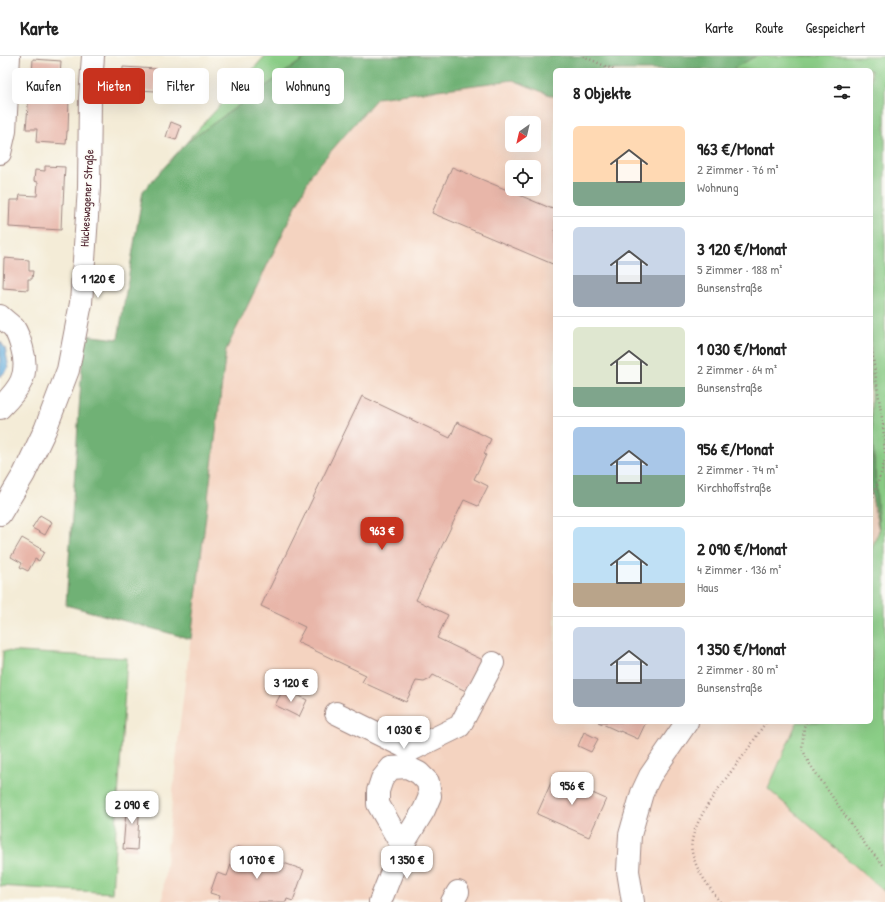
<!DOCTYPE html>
<html lang="de">
<meta charset="utf-8">
<style>
:root{--surface:#fff;--page:#f6f6f6;--text:#222;--muted:#767676;--line:#e0e0e0;--accent:#c8321e}
body{margin:0;font-family:"Patrick Hand",sans-serif;background:var(--page);color:var(--text);height:100vh;display:flex;flex-direction:column;font-size:15px;white-space:nowrap}
*{box-sizing:border-box;margin:0}
p{font-size:13px;color:var(--muted)}
.icon{flex:none;width:22px;height:22px;fill:none;stroke:currentColor;stroke-width:2;stroke-linecap:round;stroke-linejoin:round}
.map{position:relative;flex:1;overflow:hidden}
.panel{position:absolute;left:553px;top:12px;width:320px;height:656px;display:flex;flex-direction:column;background:var(--surface);border-radius:6px;box-shadow:0 4px 16px #0002}
.panel>*{flex:none}
.hud{position:absolute;left:12px;top:12px;width:380px;height:36px;display:flex;gap:8px}
.needle{width:26px;rotate:214deg}
.fabs{position:absolute;left:505px;top:60px;display:grid;gap:8px}
.fabs a{display:grid;place-items:center;width:36px;height:36px;border-radius:6px;background:var(--surface);box-shadow:0 4px 16px #0002;font-size:20px}
.price{position:absolute;translate:-50% -34px;padding:0 9px;border-radius:8px;background:#fff;color:#222;font-size:13px;line-height:26px;filter:drop-shadow(0 1px 2px #0008)}
.price::after{content:'';position:absolute;left:50%;top:24px;width:12px;height:9px;margin-left:-6px;background:inherit;clip-path:polygon(0 0,100% 0,50% 100%)}
.price.current{background:var(--accent);color:#fff}
ul{padding:0;list-style:none}
li{display:flex;align-items:center;gap:12px;height:100px;padding:0 20px}
li+li{border-top:1px solid var(--line)}
li span{display:grid;place-items:center;flex:none;width:112px;height:80px;border-radius:6px;color:#555}
li>.icon{margin-inline-start:auto}
span .icon{width:48px;height:48px;fill:#fffc;stroke-width:1}
li b{font-size:17px}
h2{display:flex;justify-content:space-between;align-items:center;height:48px;padding:0 20px;font-size:17px}
.tag{padding:0 14px;border-radius:6px;background:var(--surface);box-shadow:0 4px 16px #0002;font-size:14px;line-height:36px}
.tag.current{background:var(--accent);color:#fff}
header{display:flex;align-items:center;gap:24px;box-sizing:border-box;height:56px;padding:0 20px;background:var(--surface);border-bottom:1px solid var(--line)}
header strong{font-size:19px}
nav{display:flex;gap:22px;margin-inline-start:auto;font-size:14px}
.map>svg:first-child{display:block}
.built{fill:#f4d3c0;fill-rule:evenodd}
.green{fill:#8bce87;stroke:#6a7659}
.forest{fill:#70b174;stroke:#5d6850}
.water{fill:#63abda;stroke:#566582}
.building{fill:#e8b6a9}
.lines{fill:none;stroke-linecap:round;stroke-linejoin:round}
.minor-casing{stroke:#9f8681;stroke-width:24}
.path{stroke:#9f8681;stroke-width:2.5;stroke-dasharray:1 3;stroke-linecap:butt}
.minor{stroke:#fff;stroke-width:22}
.labels{text-anchor:middle;stroke-width:3.5;stroke-linejoin:round;paint-order:stroke}
.street-label{font-size:12px;fill:#4a1f2b;stroke:#fdfcf7}
</style>
<header>
<strong>Karte</strong>
<nav><a>Karte</a><a>Route</a><a>Gespeichert</a></nav>
</header>
<div class="map">
<svg width="885" height="846" viewBox="0 0 885 846">
<rect width="100%" height="100%" fill="#fdfcf7"/>
<filter id="ink" filterUnits="userSpaceOnUse"><feTurbulence type="fractalNoise" baseFrequency=".025" numOctaves="2"/><feDisplacementMap in="SourceGraphic" scale="8" xChannelSelector="R" yChannelSelector="G"/><feConvolveMatrix kernelMatrix="1 2 1 2 8 2 1 2 1" color-interpolation-filters="sRGB"/></filter>
<filter id="wash" filterUnits="userSpaceOnUse"><feTurbulence type="fractalNoise" baseFrequency=".012" numOctaves="4" result="noise"/><feDisplacementMap in="SourceGraphic" scale="16" xChannelSelector="R" yChannelSelector="G"/><feGaussianBlur stdDeviation="0.9" result="paint"/><feColorMatrix in="noise" values="0 0 0 0 0 0 0 0 0 0 0 0 0 0 0 0 0 1.4 0 .05"/><feComposite in="paint" operator="in"/></filter>
<g filter="url(#wash)">
<rect width="100%" height="100%" fill="#f4ecd7"/>
<path class="built" d="M513 24 555 41V666H797L768 733 885 836V846H162L179 676 226 294 312 117 377 42ZM512 67H534V89H512ZM512 111H534V133H512Z
M871 436 879 475 871 494Z"/>
<path class="green" d="M265 0H308L186 87Z
M756 0H885V836L768 733 797 666H871V494L879 475 871 361V14H735L733 12Z
M3 595 127 602 112 837 0 830V645Z"/>
<path class="forest" d="M308 0H756L734 12 735 14H555V41L513 24 377 42 312 117 226 294 191 583 66 549 84 279 118 283 143 135 186 87Z
M871 361 879 475 871 436Z"/>
<path class="water" d="M0 285 5 292 9 312 0 321Z"/>
<g id="blocks">
<path class="building" d="M33 3 61 5 60 22 32 20Z
M123 11 157 13 155 35 122 33Z
M29 39 69 41 68 75H67L66 88 36 86 37 73H26Z
M171 66 181 70 176 84 166 81Z
M45 110 65 111 63 148H62L61 174 9 171 10 144H19L20 139 37 140 38 126 34 125 35 114 45 115Z
M452 111 555 154V209L432 157Z
M4 202 29 204V215H33L32 223H28V234L3 232Z
M362 340 450 382 457 366 491 383 484 398 486 399 474 423 488 430 478 450 464 444 416 544 448 559 437 582 485 605 470 637 433 619 430 623 424 626 416 625 406 646 362 626 366 619 297 586 305 571 261 550Z
M40 459 52 466 45 479 32 472Z
M22 482 41 493 40 494 44 496 39 505 35 503 28 515 20 511 22 507 11 501Z
M284 632 307 644 299 661 275 649Z
M598 666H646L638 683 620 675V676Z
M584 676 598 683 591 696 578 690Z
M554 720 606 743 589 781 537 758Z
M127 743 140 744 137 794 123 793Z
M237 791 304 814 293 845 287 843 286 846H218L220 840 210 837 217 817 227 820Z"/>
</g>
</g>
<g filter="url(#ink)">
<use href="#blocks" fill-opacity="0" stroke="#9f8681" stroke-width="1"/>
<g class="lines">
<g class="minor-casing">
<path id="minor" d="M0 97 5 75 9 0
M0 260C4 264 10 268 14 272 18 278 20 285 22 292 30 320 19 333 0 352
M0 458 24 418 45 374 68 314 81 247 89 132 90 42 93 0
M336 657 411 694 460 670 493 607
M380 846 402 790 424 754 430 740 428 726 419 717 407 711 391 712 382 723 378 735V748L402 790
M452 846 458 836
M633 846 628 815 630 779 642 737 650 720 687 666"/>
</g>
<path class="path" d="M583 0 607 11 616 14
M871 289 883 369 885 398
M871 444 873 442 885 404
M806 666 804 671 802 692 809 707 867 791 885 811
M720 846C709 830 696 815 692 796 686 769 730 718 746 696 753 686 759 676 766 666"/>
<use href="#minor" class="minor"/>
</g>
</g>
<g class="labels">
<g class="street-label">
<text transform="translate(87 142) rotate(-87)" y="4">Hückeswagener Straße</text>
</g>
</g>
</svg>
<div class="fabs">
<a><svg class="needle" viewBox="-14 -14 28 28"><path d="M0-13l5 13h-10z" fill="#e53935"/><path d="M0 13l5-13h-10z" fill="#767676"/></svg></a>
<a><svg class="icon" aria-label="locate" viewBox="0 0 24 24"><circle cx="12" cy="12" r="6"/><path d="M12 2v4M12 18v4M2 12h4M18 12h4"/></svg></a>
</div>
<b class="price" style="left:98px;top:243px">1 120 €</b>
<b class="price current" style="left:382px;top:495px">963 €</b>
<b class="price" style="left:291px;top:647px">3 120 €</b>
<b class="price" style="left:404px;top:694px">1 030 €</b>
<b class="price" style="left:572px;top:750px">956 €</b>
<b class="price" style="left:132px;top:769px">2 090 €</b>
<b class="price" style="left:257px;top:824px">1 070 €</b>
<b class="price" style="left:407px;top:824px">1 350 €</b>
<div class="hud">
<a class="tag">Kaufen</a>
<a class="tag current">Mieten</a>
<a class="tag">Filter</a>
<a class="tag">Neu</a>
<a class="tag">Wohnung</a>
</div>
<section class="panel">
<h2>8 Objekte<svg class="icon" aria-label="filters" viewBox="0 0 24 24"><path d="M4 7h16M4 17h16"/><circle cx="9" cy="7" r="2"/><circle cx="15" cy="17" r="2"/></svg></h2>
<ul>
<li><span style="background:linear-gradient(#ffd9b3 70%,#7fa58c 0)"><svg class="icon" aria-label="home" viewBox="0 0 24 24"><path d="M3 11l9-7 9 7M6 9v11h12V9"/></svg></span><div><b>963 €/Monat</b><p>2 Zimmer · 76 m²</p><p>Wohnung</p></div></li>
<li><span style="background:linear-gradient(#c9d6e8 60%,#9aa5b1 0)"><svg class="icon" aria-label="home" viewBox="0 0 24 24"><path d="M3 11l9-7 9 7M6 9v11h12V9"/></svg></span><div><b>3 120 €/Monat</b><p>5 Zimmer · 188 m²</p><p>Bunsenstraße</p></div></li>
<li><span style="background:linear-gradient(#dfe7d0 75%,#7fa58c 0)"><svg class="icon" aria-label="home" viewBox="0 0 24 24"><path d="M3 11l9-7 9 7M6 9v11h12V9"/></svg></span><div><b>1 030 €/Monat</b><p>2 Zimmer · 64 m²</p><p>Bunsenstraße</p></div></li>
<li><span style="background:linear-gradient(#a9c7e8 60%,#7fa58c 0)"><svg class="icon" aria-label="home" viewBox="0 0 24 24"><path d="M3 11l9-7 9 7M6 9v11h12V9"/></svg></span><div><b>956 €/Monat</b><p>2 Zimmer · 74 m²</p><p>Kirchhoffstraße</p></div></li>
<li><span style="background:linear-gradient(#bfe0f5 70%,#b9a48a 0)"><svg class="icon" aria-label="home" viewBox="0 0 24 24"><path d="M3 11l9-7 9 7M6 9v11h12V9"/></svg></span><div><b>2 090 €/Monat</b><p>4 Zimmer · 136 m²</p><p>Haus</p></div></li>
<li><span style="background:linear-gradient(#c9d6e8 65%,#9aa5b1 0)"><svg class="icon" aria-label="home" viewBox="0 0 24 24"><path d="M3 11l9-7 9 7M6 9v11h12V9"/></svg></span><div><b>1 350 €/Monat</b><p>2 Zimmer · 80 m²</p><p>Bunsenstraße</p></div></li>
</ul>
</section>
</div>
